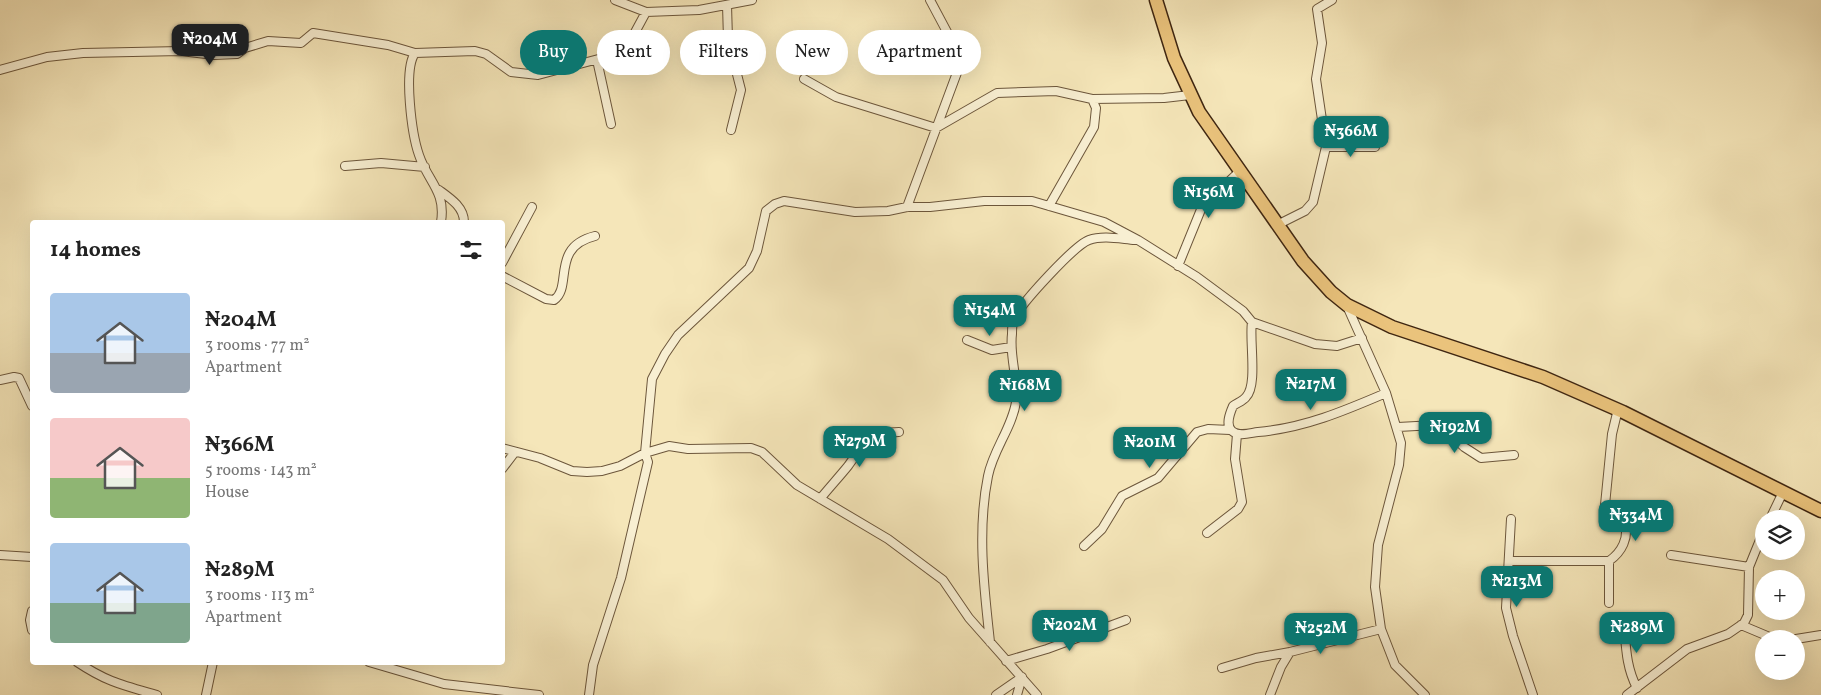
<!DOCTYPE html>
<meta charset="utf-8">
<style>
:root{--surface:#fff;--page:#f6f6f6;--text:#222;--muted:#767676;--accent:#0f766e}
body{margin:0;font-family:Vollkorn,serif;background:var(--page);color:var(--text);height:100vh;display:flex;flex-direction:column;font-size:19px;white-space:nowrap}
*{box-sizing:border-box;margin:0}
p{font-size:16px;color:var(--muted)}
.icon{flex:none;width:28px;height:28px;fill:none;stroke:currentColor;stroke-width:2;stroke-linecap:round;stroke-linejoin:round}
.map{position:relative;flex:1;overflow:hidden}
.side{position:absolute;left:30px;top:220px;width:475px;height:445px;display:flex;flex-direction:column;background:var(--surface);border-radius:5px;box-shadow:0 5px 20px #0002}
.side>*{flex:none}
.banner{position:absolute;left:520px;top:30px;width:475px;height:45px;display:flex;gap:10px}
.tools{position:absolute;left:1755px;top:510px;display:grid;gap:10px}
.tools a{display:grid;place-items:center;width:50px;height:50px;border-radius:50%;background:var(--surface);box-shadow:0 5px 20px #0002;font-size:25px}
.price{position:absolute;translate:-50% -42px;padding:0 11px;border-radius:10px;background:var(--accent);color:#fff;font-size:16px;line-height:32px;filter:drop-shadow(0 1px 2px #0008)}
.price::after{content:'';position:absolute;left:50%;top:30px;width:15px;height:11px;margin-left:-8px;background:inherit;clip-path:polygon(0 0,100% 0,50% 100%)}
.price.on{background:#222;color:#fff}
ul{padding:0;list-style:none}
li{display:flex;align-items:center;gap:15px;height:125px;padding:0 20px}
li span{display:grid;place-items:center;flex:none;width:140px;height:100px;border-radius:5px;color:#555}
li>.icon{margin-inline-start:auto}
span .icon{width:60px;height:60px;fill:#fffc;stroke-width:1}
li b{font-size:21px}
h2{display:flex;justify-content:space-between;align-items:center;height:60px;padding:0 20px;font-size:21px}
.tag{padding:0 18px;border-radius:22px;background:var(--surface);box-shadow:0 5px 20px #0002;font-size:18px;line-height:45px}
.tag.on{background:var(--accent);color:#fff}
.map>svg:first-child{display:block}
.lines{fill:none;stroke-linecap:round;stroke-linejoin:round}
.minor-casing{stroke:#6c563b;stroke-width:10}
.primary-casing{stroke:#3f2611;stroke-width:15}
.minor{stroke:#f8efd2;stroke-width:8}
.primary{stroke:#eac37c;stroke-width:12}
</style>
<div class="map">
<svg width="1821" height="695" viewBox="0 0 1821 695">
<rect width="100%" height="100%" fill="#f5e6b9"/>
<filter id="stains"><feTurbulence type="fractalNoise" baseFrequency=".004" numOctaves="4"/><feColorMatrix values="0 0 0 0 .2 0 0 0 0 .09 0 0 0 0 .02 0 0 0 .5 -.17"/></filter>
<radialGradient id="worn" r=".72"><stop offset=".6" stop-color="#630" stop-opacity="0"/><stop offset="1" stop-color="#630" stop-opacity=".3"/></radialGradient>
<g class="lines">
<g class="minor-casing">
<path id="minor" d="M615 0 646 12 699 10 752 0
M727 5 728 39 741 90 731 130
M597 60 611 124
M0 70 47 57 83 53 181 51 214 55 237 54 245 48 268 41 301 43 313 33 388 45 415 53
M804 79 836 97 936 128 997 93 1056 91 1092 99 1096 108 1094 127 1049 206
M1092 99 1164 98 1190 95
M1326 147H1375
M345 166 381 163 425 167
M439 190C450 198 464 207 464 222
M907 207 958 70 954 45 930 0
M441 222C446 191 428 182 419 155 412 135 403 70 415 53L475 51 486 54 511 72 538 75 621 53 626 49 646 12
M1277 225 1305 211 1313 202 1326 147 1316 79 1322 43 1317 9 1332 0
M502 263 532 207
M1178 266 1202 207 1239 172
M502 276 546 299 554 300C573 287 550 247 595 236
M1347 306 1386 393 1401 443 1399 465 1378 545 1375 587 1381 629 1395 665 1425 695
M1252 322C1249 340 1258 385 1246 397 1243 401 1237 403 1233 406 1230 413 1225 425 1232 431 1239 437 1250 433 1258 432 1304 428 1344 411 1386 393
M967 340 992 350 1011 347
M0 380 14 377 19 378 32 406
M1398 427 1435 425 1443 427 1464 447 1481 458 1514 455
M502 448 540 458 572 471 587 472 602 471 620 466 645 453 669 446 688 449 751 448 762 452 797 485 888 539 943 580 969 618 1037 695
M502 469 515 452
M820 499C829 488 839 477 848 466 863 445 870 432 899 432
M1511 519 1506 608 1513 636 1533 695
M1770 519 1783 492
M1207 533 1238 509 1242 502 1235 459 1237 434
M1084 546 1102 529 1122 496 1158 478 1197 432 1208 429 1230 430
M0 555 32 557
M1671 555 1749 567
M1509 561H1609C1622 552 1629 538 1625 522L1619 519 1605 518 1604 515 1612 434 1618 409
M1609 603V561
M32 611 30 620 32 630
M1624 624C1626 647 1626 667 1637 688
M1741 625 1772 638 1787 639
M1796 639 1821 635
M990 642C984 588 977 530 988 476 993 450 1012 428 1016 402 1019 382 1009 357 1012 334 1012 329 1012 323 1014 319 1020 304 1075 245 1089 240 1103 235 1121 239 1135 240
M1006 661 1047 649 1126 620
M77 662C107 682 122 685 157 695
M369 662 444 684 539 695
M1222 668 1256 658 1290 652
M206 695 213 662
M589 695 593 665 621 578 648 462 645 453 652 379 665 354 678 335 749 268 757 251 766 211 775 204 784 201 855 212 888 211 907 207H930L984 201H1032L1104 222 1138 240 1197 277 1243 311 1252 322 1315 344 1337 346 1362 338
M996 695 1022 677
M1017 695 1022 677
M1270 695 1281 667 1290 652 1381 629
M1627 695 1687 649 1728 634 1744 623 1748 615 1749 567 1764 530"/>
</g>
<g class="primary-casing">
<path id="primary" d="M1156 0 1174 58 1199 112 1303 261 1331 292 1347 305 1392 327 1543 377 1623 412 1821 511"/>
</g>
<use href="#minor" class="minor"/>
<use href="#primary" class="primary"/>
</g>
<rect width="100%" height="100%" filter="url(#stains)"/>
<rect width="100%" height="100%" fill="url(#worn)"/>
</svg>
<div class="tools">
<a><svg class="icon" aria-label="layers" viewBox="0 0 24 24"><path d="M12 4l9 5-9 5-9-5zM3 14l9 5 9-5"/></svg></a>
<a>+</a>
<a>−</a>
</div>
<b class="price on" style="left:210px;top:66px">₦204M</b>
<b class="price" style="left:1351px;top:158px">₦366M</b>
<b class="price" style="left:1209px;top:219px">₦156M</b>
<b class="price" style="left:990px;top:337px">₦154M</b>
<b class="price" style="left:1311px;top:411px">₦217M</b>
<b class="price" style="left:1025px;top:412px">₦168M</b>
<b class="price" style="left:1455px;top:454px">₦192M</b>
<b class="price" style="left:860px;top:468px">₦279M</b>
<b class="price" style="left:1150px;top:469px">₦201M</b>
<b class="price" style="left:1636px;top:542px">₦334M</b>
<b class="price" style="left:1517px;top:608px">₦213M</b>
<b class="price" style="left:1070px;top:652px">₦202M</b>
<b class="price" style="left:1637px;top:654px">₦289M</b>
<b class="price" style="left:1321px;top:655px">₦252M</b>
<div class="banner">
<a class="tag on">Buy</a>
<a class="tag">Rent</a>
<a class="tag">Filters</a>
<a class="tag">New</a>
<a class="tag">Apartment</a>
</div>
<section class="side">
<h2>14 homes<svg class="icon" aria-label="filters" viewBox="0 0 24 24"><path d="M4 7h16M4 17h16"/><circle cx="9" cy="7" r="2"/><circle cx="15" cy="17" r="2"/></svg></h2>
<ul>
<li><span style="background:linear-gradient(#a9c7e8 60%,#9aa5b1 0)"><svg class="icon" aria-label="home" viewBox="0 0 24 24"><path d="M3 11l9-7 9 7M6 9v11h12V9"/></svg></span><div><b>₦204M</b><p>3 rooms · 77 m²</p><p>Apartment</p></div></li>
<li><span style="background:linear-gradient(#f6c9c9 60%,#8fb573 0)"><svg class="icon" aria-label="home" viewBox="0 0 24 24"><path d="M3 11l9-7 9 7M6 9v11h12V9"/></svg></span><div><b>₦366M</b><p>5 rooms · 143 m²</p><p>House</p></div></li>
<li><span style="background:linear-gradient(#a9c7e8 60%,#7fa58c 0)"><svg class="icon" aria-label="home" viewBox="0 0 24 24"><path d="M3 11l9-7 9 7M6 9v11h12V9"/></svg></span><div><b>₦289M</b><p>3 rooms · 113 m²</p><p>Apartment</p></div></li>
</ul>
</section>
</div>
